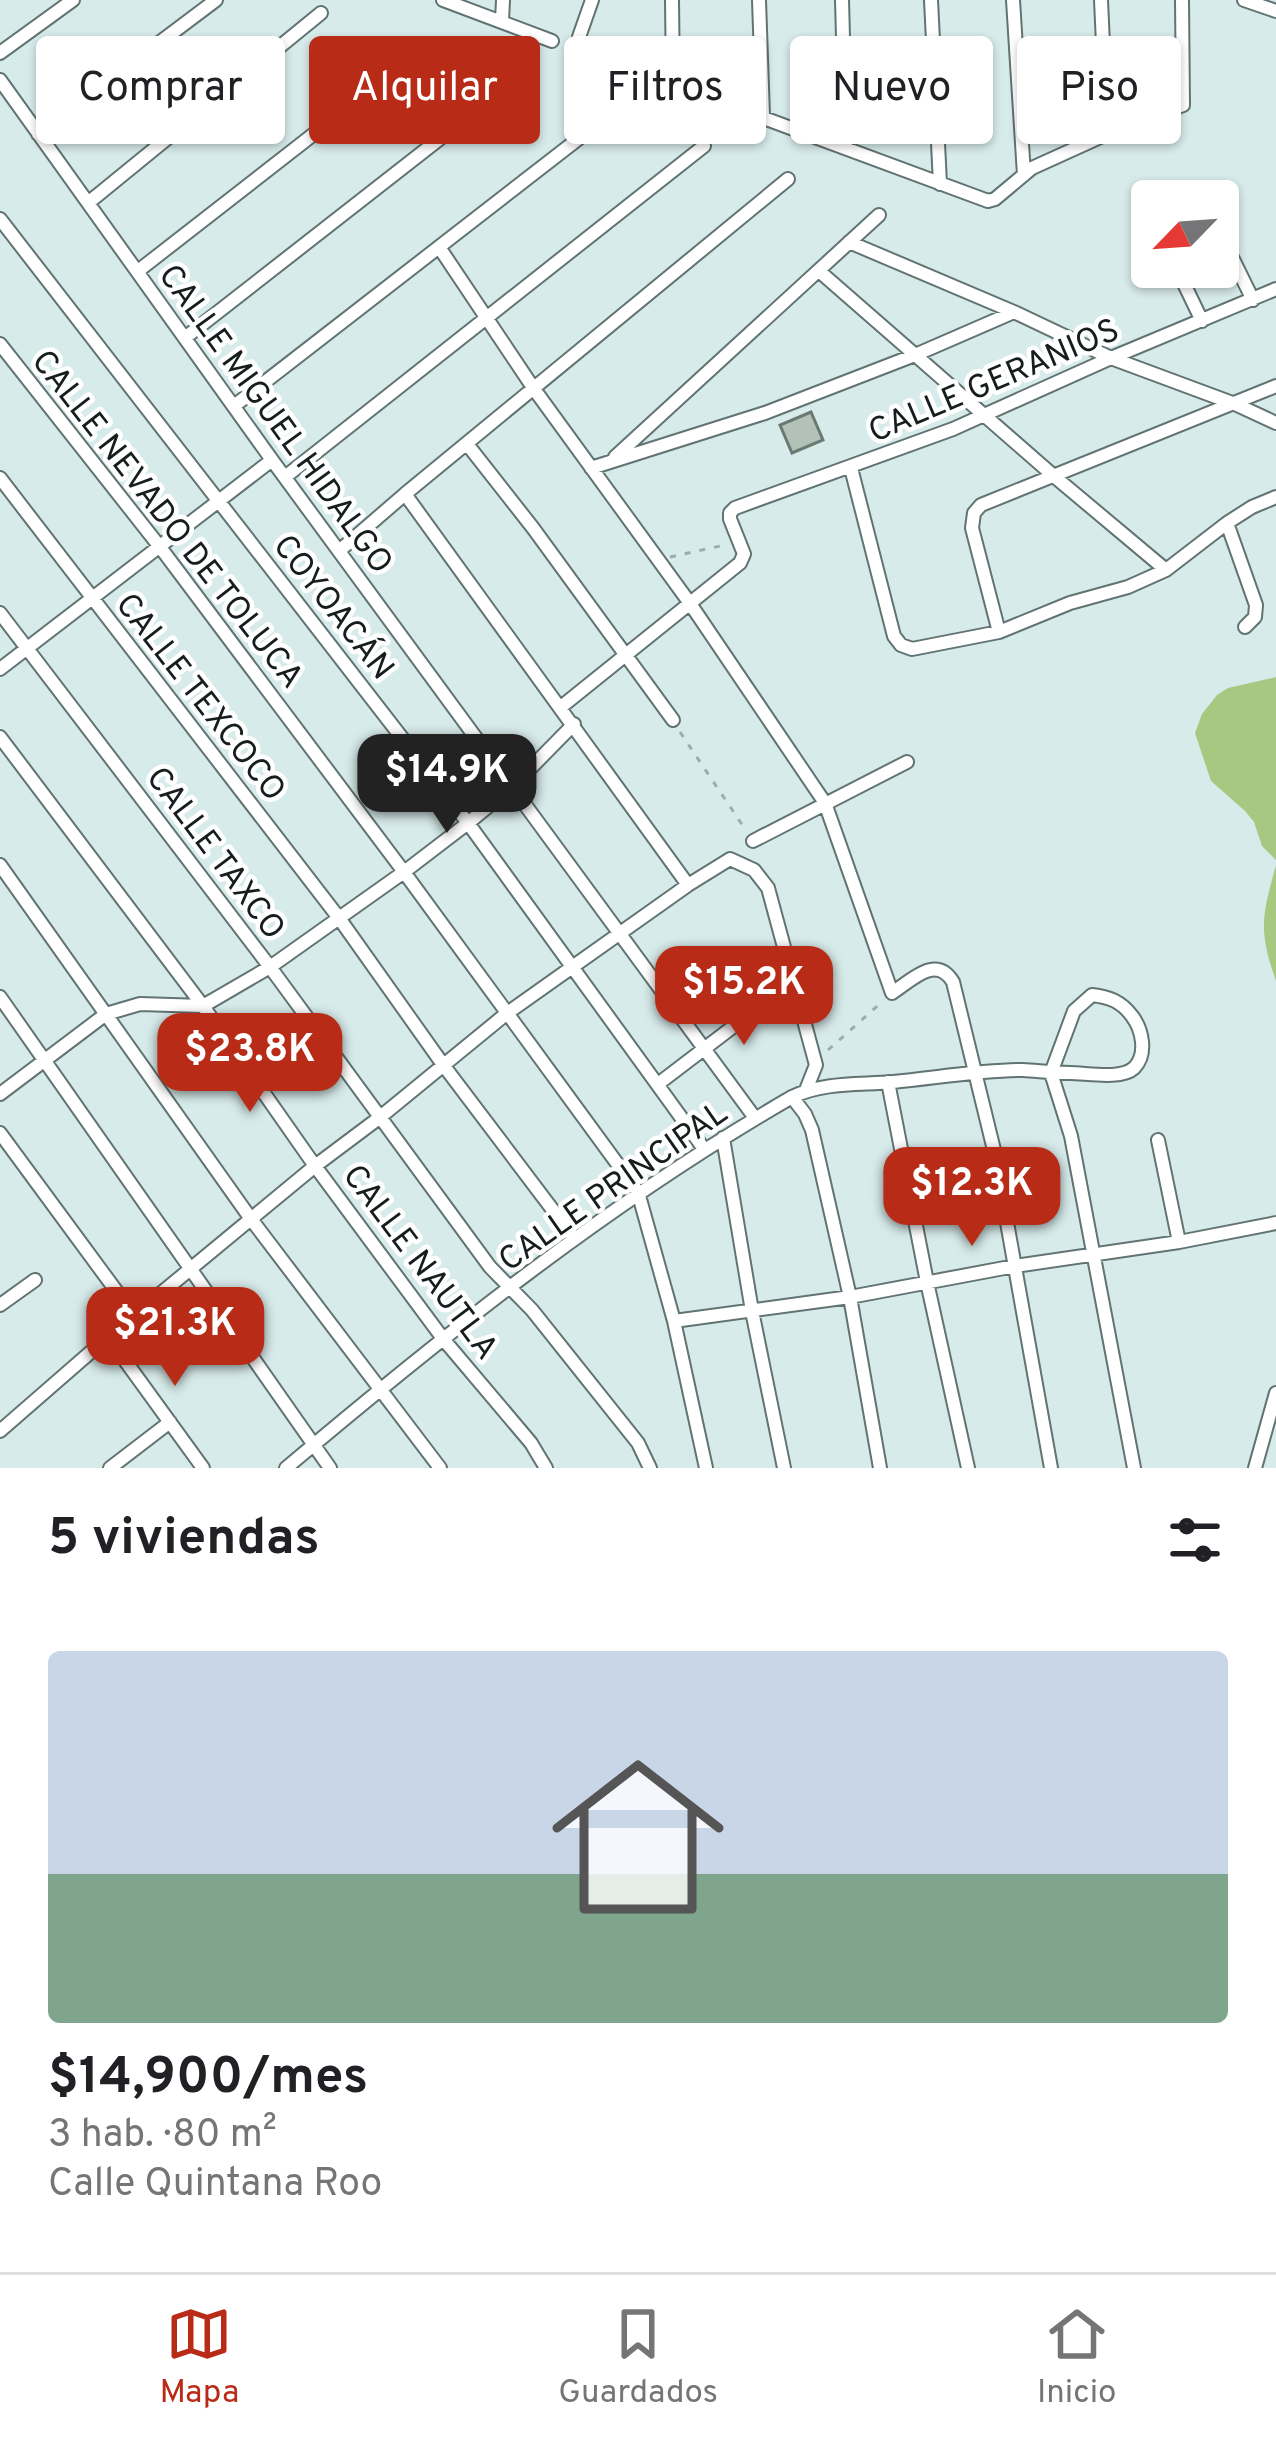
<!DOCTYPE html>
<html lang="es">
<meta charset="utf-8">
<style>
:root{--surface:#fff;--page:#f2f2f2;--text:#202124;--muted:#757577;--line:#e0e0e0;--accent:#b82c17}
body{margin:0;font-family:Overpass,sans-serif;background:var(--page);color:var(--text);height:100vh;display:flex;flex-direction:column;font-size:45px;white-space:nowrap}
*{box-sizing:border-box;margin:0}
p{font-size:39px;color:var(--muted)}
.icon{flex:none;width:66px;height:66px;fill:none;stroke:currentColor;stroke-width:2;stroke-linecap:round;stroke-linejoin:round}
.map{position:relative;height:1468px;overflow:hidden}
.panel{display:flex;flex-direction:column;background:var(--surface);flex:1}
.panel>*{flex:none}
.guide{position:absolute;left:36px;top:36px;width:1206px;height:108px;display:flex;gap:24px}
.needle{width:78px;rotate:245deg}
.fabs{position:absolute;left:1131px;top:180px;display:grid;gap:24px}
.fabs a{display:grid;place-items:center;width:108px;height:108px;border-radius:12px;background:var(--surface);box-shadow:0 3px 9px #0004;font-size:60px}
.price{position:absolute;translate:-50% -102px;padding:0 27px;border-radius:24px;background:var(--accent);color:#fff;font-size:39px;line-height:78px;filter:drop-shadow(0 3px 6px #0008)}
.price::after{content:'';position:absolute;left:50%;top:72px;width:36px;height:27px;margin-left:-18px;background:inherit;clip-path:polygon(0 0,100% 0,50% 100%)}
.price.selected{background:#222;color:#fff}
ul{padding:0;list-style:none}
li{display:grid;align-content:center;gap:24px;height:636px;padding:0 48px}
li span{display:grid;place-items:center;height:372px;border-radius:12px;color:#555}
li>.icon{margin-inline-start:auto}
span .icon{width:216px;height:216px;fill:#fffc;stroke-width:1}
li b{font-size:51px}
h2{display:flex;justify-content:space-between;align-items:center;height:144px;padding:0 48px;font-size:51px}
.tag{padding:0 42px;border-radius:12px;background:var(--surface);box-shadow:0 3px 9px #0004;font-size:42px;line-height:108px}
.tag.selected{background:var(--accent);color:#fff}
.tabs{display:flex;justify-content:space-around;align-items:center;height:168px;border-top:3px solid var(--line);background:var(--surface);font-size:33px;color:var(--muted)}
.tabs a{display:grid;justify-items:center;gap:6px}
.tabs .selected{color:var(--accent)}
.map>svg:first-child{display:block}
.green{fill:#a7c881}
.building{fill:#b2c2b9;stroke:#6a7971;stroke-width:3}
.lines{fill:none;stroke-linecap:round;stroke-linejoin:round}
.minor-casing{stroke:#617372;stroke-width:16}
.path{stroke:#9dadac;stroke-width:3;stroke-dasharray:6 9;stroke-linecap:butt}
.minor{stroke:#fff;stroke-width:12}
.labels{text-anchor:middle;stroke-width:9;stroke-linejoin:round;paint-order:stroke}
.street-label{font-size:33px;fill:#161d1d;stroke:#fff}
</style>
<div class="map">
<svg width="1276" height="1468" viewBox="0 0 1276 1468">
<rect width="100%" height="100%" fill="#d7ebea"/>
<path class="green" d="M1276 677V860L1262 846 1254 822 1245 811 1211 781 1195 733 1202 714 1217 695 1228 688Z
M1276 865V981C1258 930 1262 916 1276 865Z"/>
<path class="building" d="M811 412 823 440 792 453 780 425Z"/>
<g class="lines">
<g class="minor-casing">
<path id="minor" d="M443 0 552 41
M592 0 579 37 580 47 588 53 988 201 995 199 1032 168 1118 129 1183 105 1182 0
M672 0 673 84
M759 0 763 116
M842 0 846 148
M931 0 940 184
M1013 0 1024 175
M1101 0 1107 134
M1244 0 1276 11
M502 21 503 0
M0 53 73 0
M0 80 272 460 755 1118
M38 134 216 0
M88 203 321 13
M0 219 468 823 704 1149
M1224 241 1253 300
M849 242 1014 312 1111 358 1235 404 1276 423
M439 247 534 389 689 602 825 803 892 993C912 980 936 954 953 982L994 1150 1051 1468
M1176 267 1202 321
M138 271 428 45
M819 271 1055 477 1166 570
M186 337 524 73
M0 344 160 547 404 872 638 1192 674 1321 706 1468
M234 406 613 112
M467 444 533 528 673 720
M615 457 879 215
M591 468 765 413 915 355 1014 312
M851 468 894 636 901 645 912 649 999 632 1070 603 1128 587 1166 570 1227 523 1252 507 1276 497
M285 477 704 146
M0 478 339 918 444 1066 574 1238
M405 494 688 885
M1227 523 1256 605 1255 617 1245 627
M339 551 405 494 788 179
M0 613 270 967 490 1267 532 1310 638 1443 650 1468
M999 632 972 528 974 513 981 505 1276 386
M0 669 272 460
M561 707 740 563 744 554 730 519V513L735 508 953 429 1111 358 1276 289
M0 737 203 1006 315 1166 444 1340 531 1443 546 1468
M753 841 907 762
M0 865 251 1219 440 1468
M0 997 330 1468
M888 1082 927 1282 968 1468
M658 1084 755 1010
M0 1094 106 1014 140 1004 203 1006 270 967 404 872 468 823 513 786 574 724
M792 1097 805 1114 812 1130 850 1297 880 1468
M0 1133 134 1315
M723 1138 752 1311 784 1468
M1158 1140 1179 1242
M0 1305 35 1280
M674 1321 850 1297 1015 1266 1179 1242 1276 1223
M108 1337 203 1468
M0 1431 108 1337 315 1166 379 1118 506 1014 688 885 730 859 754 870 768 888 816 1065 806 1090
M110 1468 170 1422
M286 1468C446 1333 610 1202 792 1097 823 1082 859 1085 893 1082 936 1078 980 1070 1023 1070 1039 1071 1055 1073 1070 1073 1087 1073 1121 1080 1134 1068 1148 1054 1142 1029 1132 1016 1121 1001 1109 997 1092 995L1074 1011 1051 1073 1071 1136 1134 1468
M1255 1468 1276 1393"/>
</g>
<path class="path" d="M670 557 725 545
M680 732 745 829
M828 1050 884 1000"/>
<use href="#minor" class="minor"/>
</g>
<g class="labels">
<g class="street-label">
<text transform="translate(993 379) rotate(-23)" y="12">CALLE GERANIOS</text>
<text transform="translate(277 418) rotate(54)" y="12">CALLE MIGUEL HIDALGO</text>
<text transform="translate(169 518) rotate(52)" y="12">CALLE NEVADO DE TOLUCA</text>
<text transform="translate(335 606) rotate(52)" y="12">COYOACÁN</text>
<text transform="translate(202 696) rotate(52)" y="12">CALLE TEXCOCO</text>
<text transform="translate(217 852) rotate(53)" y="12">CALLE TAXCO</text>
<text transform="translate(612 1185) rotate(-35)" y="12">CALLE PRINCIPAL</text>
<text transform="translate(422 1261) rotate(53)" y="12">CALLE NAUTLA</text>
</g>
</g>
</svg>
<div class="fabs">
<a><svg class="needle" viewBox="-14 -14 28 28"><path d="M0-13l5 13h-10z" fill="#e53935"/><path d="M0 13l5-13h-10z" fill="#757577"/></svg></a>
</div>
<b class="price selected" style="left:447px;top:836px">$14.9K</b>
<b class="price" style="left:744px;top:1048px">$15.2K</b>
<b class="price" style="left:250px;top:1115px">$23.8K</b>
<b class="price" style="left:972px;top:1249px">$12.3K</b>
<b class="price" style="left:175px;top:1389px">$21.3K</b>
<div class="guide">
<a class="tag">Comprar</a>
<a class="tag selected">Alquilar</a>
<a class="tag">Filtros</a>
<a class="tag">Nuevo</a>
<a class="tag">Piso</a>
</div>
</div>
<section class="panel">
<h2>5 viviendas<svg class="icon" aria-label="filters" viewBox="0 0 24 24"><path d="M4 7h16M4 17h16"/><circle cx="9" cy="7" r="2"/><circle cx="15" cy="17" r="2"/></svg></h2>
<ul>
<li><span style="background:linear-gradient(#c9d6e8 60%,#7fa58c 0)"><svg class="icon" aria-label="home" viewBox="0 0 24 24"><path d="M3 11l9-7 9 7M6 9v11h12V9"/></svg></span><div><b>$14,900/mes</b><p>3 hab. · 80 m²</p><p>Calle Quintana Roo</p></div></li>
</ul>
</section>
<nav class="tabs">
<a class="selected"><svg class="icon" aria-label="map" viewBox="0 0 24 24"><path d="M3 6l6-2 6 2 6-2v14l-6 2-6-2-6 2zM9 4v14M15 6v14"/></svg>Mapa</a>
<a><svg class="icon" aria-label="saved" viewBox="0 0 24 24"><path d="M7 4h10v16l-5-4-5 4z"/></svg>Guardados</a>
<a><svg class="icon" aria-label="home" viewBox="0 0 24 24"><path d="M3 11l9-7 9 7M6 9v11h12V9"/></svg>Inicio</a>
</nav>
